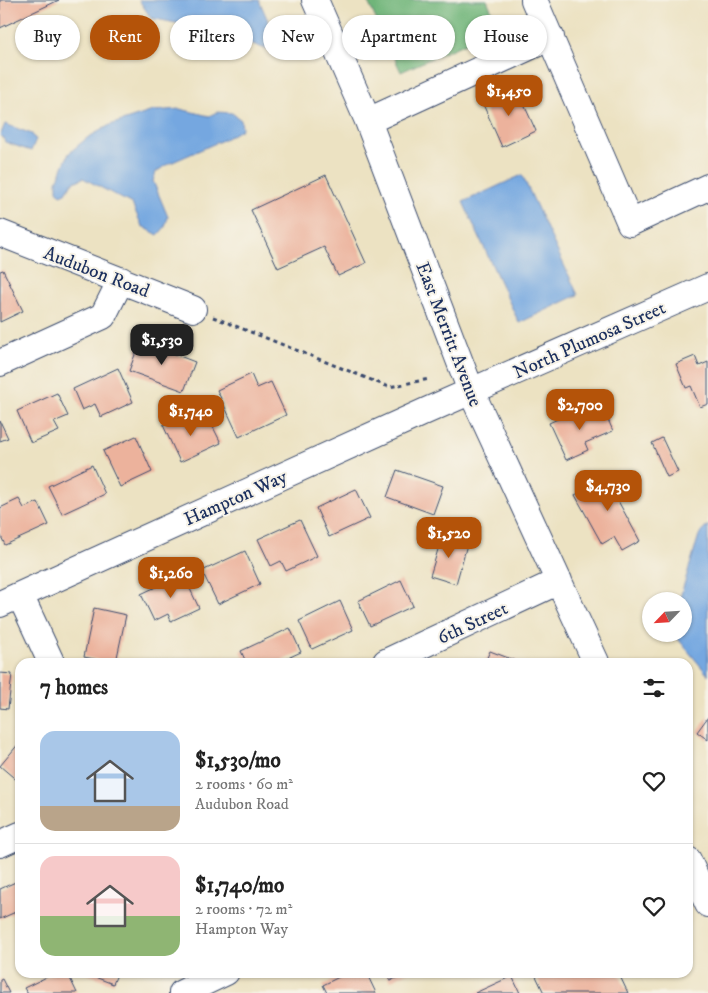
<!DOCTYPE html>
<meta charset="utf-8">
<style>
:root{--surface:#fff;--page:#f2f2f2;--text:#222;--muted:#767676;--line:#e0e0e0;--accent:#b45309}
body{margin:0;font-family:"IM FELL DW Pica",serif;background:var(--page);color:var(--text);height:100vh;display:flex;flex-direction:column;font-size:19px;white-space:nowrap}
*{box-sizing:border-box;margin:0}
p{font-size:16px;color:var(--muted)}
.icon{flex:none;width:28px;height:28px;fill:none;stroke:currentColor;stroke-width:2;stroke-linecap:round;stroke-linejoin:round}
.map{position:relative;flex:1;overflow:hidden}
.details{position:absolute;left:15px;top:658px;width:678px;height:320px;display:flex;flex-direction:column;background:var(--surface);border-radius:15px;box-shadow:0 1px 4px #0004}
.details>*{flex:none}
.guide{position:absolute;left:15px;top:15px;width:679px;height:45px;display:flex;gap:10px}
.needle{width:32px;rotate:245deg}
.buttons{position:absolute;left:642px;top:592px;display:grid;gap:10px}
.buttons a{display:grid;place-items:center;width:50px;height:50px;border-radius:50%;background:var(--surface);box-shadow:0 1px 4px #0004;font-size:25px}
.price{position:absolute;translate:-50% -42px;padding:0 11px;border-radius:10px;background:var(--accent);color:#fff;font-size:16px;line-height:32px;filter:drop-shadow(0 1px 2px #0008)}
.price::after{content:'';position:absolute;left:50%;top:30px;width:15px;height:11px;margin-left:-8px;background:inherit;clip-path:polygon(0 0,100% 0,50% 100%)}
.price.active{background:#222;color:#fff}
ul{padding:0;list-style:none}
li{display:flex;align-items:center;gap:15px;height:125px;padding:0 25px}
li+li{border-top:1px solid var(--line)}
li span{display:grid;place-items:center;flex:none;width:140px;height:100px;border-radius:15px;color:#555}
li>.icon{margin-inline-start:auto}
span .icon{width:60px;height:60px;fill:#fffc;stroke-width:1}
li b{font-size:21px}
h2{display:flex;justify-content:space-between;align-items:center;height:60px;padding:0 25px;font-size:21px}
.chip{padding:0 18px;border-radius:22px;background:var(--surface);box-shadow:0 1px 4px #0004;font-size:18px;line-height:45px}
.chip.active{background:var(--accent);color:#fff}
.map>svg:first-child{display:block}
.forest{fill:#70b579;stroke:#46726c}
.water{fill:#75a7e0;stroke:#486b9f}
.building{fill:#ecb29c}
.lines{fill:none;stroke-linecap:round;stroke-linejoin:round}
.minor-casing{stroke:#3a4a6d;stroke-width:28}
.path{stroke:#3a4a6d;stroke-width:3;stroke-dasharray:4 4;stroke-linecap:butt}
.minor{stroke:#fff;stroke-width:26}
.labels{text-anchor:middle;stroke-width:4;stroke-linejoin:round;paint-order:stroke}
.street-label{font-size:19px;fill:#1b2f5e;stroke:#f7f3e8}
</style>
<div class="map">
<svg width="708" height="993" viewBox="0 0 708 993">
<rect width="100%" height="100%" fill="#f7f3e8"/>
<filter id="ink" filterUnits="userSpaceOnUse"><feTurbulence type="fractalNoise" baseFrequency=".02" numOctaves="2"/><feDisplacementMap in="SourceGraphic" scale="10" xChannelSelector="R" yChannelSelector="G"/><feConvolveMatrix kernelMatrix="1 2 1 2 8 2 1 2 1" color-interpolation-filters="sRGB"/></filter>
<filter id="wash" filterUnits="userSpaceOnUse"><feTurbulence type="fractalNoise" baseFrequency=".0096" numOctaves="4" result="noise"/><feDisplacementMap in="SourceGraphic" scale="20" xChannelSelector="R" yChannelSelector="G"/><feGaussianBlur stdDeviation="1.12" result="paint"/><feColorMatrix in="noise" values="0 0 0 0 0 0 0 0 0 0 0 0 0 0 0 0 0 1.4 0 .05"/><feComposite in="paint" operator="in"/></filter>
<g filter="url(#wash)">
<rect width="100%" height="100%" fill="#ece2c2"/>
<path class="forest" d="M367 0H487L499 28 401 72Z"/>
<path class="water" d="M139 0H259L269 23 273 41 268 50 248 42 232 44 212 52 198 33 181 24 151 18Z
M180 109 209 116 217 112 232 113 241 120 242 129 225 139 166 165 156 172 153 181 168 217 165 227 158 235 142 226 132 204 83 178 72 183 66 193 61 195 57 190V181L69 153 87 138 110 125 153 111Z
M5 124 32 134 34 138 36 139 31 151 5 142 3 137 0 136Z
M522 175 578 295 519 323 463 202Z
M708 525V675L674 634H684V601H679L699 535Z"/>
<g id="blocks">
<path class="building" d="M0 0H59L0 28Z
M516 87 536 131 502 147 482 102Z
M326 175 366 263 338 276 324 247 278 268 251 210Z
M3 270 23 311 0 322V271Z
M140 341 195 362 184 391 129 371Z
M695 356 699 366 708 362V404L700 407 691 386 686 388 676 364Z
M118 368 133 402 101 417 95 404 82 410 73 389Z
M251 374 257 388 271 382 286 415 239 437 217 390Z
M57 393 68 416 54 422 59 431 31 443 17 411Z
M603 408 613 431 585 443 588 450 566 460 549 423 580 409 583 416Z
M188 413 194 426 209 419 221 443 180 462 163 425Z
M0 421 8 438 0 441Z
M136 436 152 472 120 487 103 451Z
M662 438 678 472 667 477 652 443Z
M92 465 105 494 62 514 48 486Z
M397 470 443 486 433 514 387 497Z
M613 473 625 495 617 499 640 541 622 551 614 537 602 544 575 495Z
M356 489 370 518 329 537 316 508Z
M19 499 24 508 38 502 49 525 5 545 0 534V508Z
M300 520 317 556 286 571 281 561 271 566 258 539Z
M443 533 468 541 456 584 430 576Z
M245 551 260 584 218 604 202 571Z
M183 574 199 608 171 621 168 614 154 621 141 594Z
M401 580 413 606 370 626 358 601Z
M340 601 353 630 312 649 299 621Z
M94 608 126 615 116 662H109L84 657Z
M290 628 301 652 279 662H246L241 651Z
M490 651 519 662H485Z
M0 673 12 674 8 709 0 708Z
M708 717V740L697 732Z
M20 742V783L0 766Z
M20 880V910L0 919V889Z
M57 972H67L77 993H27L24 988Z
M82 972H118L113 984Z
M349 972H366L376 993H327L323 985Z
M386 972H408L390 981Z
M537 972H618L628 993H544L535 974Z
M512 976 520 993H475Z
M2 979 9 993H0V980Z"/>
</g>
</g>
<g filter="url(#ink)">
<use href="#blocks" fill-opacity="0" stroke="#3a4a6d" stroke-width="1"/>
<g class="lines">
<g class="minor-casing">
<path id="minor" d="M315 0 368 121 471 391 596 662
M534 0 630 223 708 187
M368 121 551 37
M0 233 193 309
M0 363 103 316 121 280
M20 595 51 662
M0 604 426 411 708 287
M386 662 559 581
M0 844 20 835
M688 860 708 904
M182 993 226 972"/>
</g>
<path class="path" d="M213 317 389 387 429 379"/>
<use href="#minor" class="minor"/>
</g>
</g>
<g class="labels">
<g class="street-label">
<text transform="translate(97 271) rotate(21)" y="7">Audubon Road</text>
<text transform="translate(450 334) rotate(69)" y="7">East Merritt Avenue</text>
<text transform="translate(589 339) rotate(-24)" y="7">North Plumosa Street</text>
<text transform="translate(235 497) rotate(-24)" y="7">Hampton Way</text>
<text transform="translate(472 622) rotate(-25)" y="7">6th Street</text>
</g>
</g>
</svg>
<div class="buttons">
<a><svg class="needle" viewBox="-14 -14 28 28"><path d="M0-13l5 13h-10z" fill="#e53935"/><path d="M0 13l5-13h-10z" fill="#767676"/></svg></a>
</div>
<b class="price" style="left:509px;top:117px">$1,450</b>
<b class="price active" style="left:162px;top:366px">$1,530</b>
<b class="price" style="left:580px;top:431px">$2,700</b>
<b class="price" style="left:191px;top:437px">$1,740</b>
<b class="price" style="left:608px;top:512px">$4,730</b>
<b class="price" style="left:449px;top:559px">$1,520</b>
<b class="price" style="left:171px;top:599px">$1,260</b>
<div class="guide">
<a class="chip">Buy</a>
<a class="chip active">Rent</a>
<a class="chip">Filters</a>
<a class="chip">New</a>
<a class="chip">Apartment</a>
<a class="chip">House</a>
</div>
<section class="details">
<h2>7 homes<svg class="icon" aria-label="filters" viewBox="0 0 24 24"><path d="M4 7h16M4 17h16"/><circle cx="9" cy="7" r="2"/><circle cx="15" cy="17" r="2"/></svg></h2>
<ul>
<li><span style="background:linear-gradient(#a9c7e8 75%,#b9a48a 0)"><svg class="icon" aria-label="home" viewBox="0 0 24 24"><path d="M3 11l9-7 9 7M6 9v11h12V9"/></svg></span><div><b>$1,530/mo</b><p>2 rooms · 60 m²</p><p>Audubon Road</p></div><svg class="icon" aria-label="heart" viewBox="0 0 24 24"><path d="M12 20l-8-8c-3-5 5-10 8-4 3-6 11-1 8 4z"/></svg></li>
<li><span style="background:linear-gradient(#f6c9c9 60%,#8fb573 0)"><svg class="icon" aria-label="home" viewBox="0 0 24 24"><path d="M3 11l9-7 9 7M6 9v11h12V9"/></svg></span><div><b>$1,740/mo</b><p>2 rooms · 72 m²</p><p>Hampton Way</p></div><svg class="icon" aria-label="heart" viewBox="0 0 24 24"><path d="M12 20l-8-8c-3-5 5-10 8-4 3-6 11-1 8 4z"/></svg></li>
</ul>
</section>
</div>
